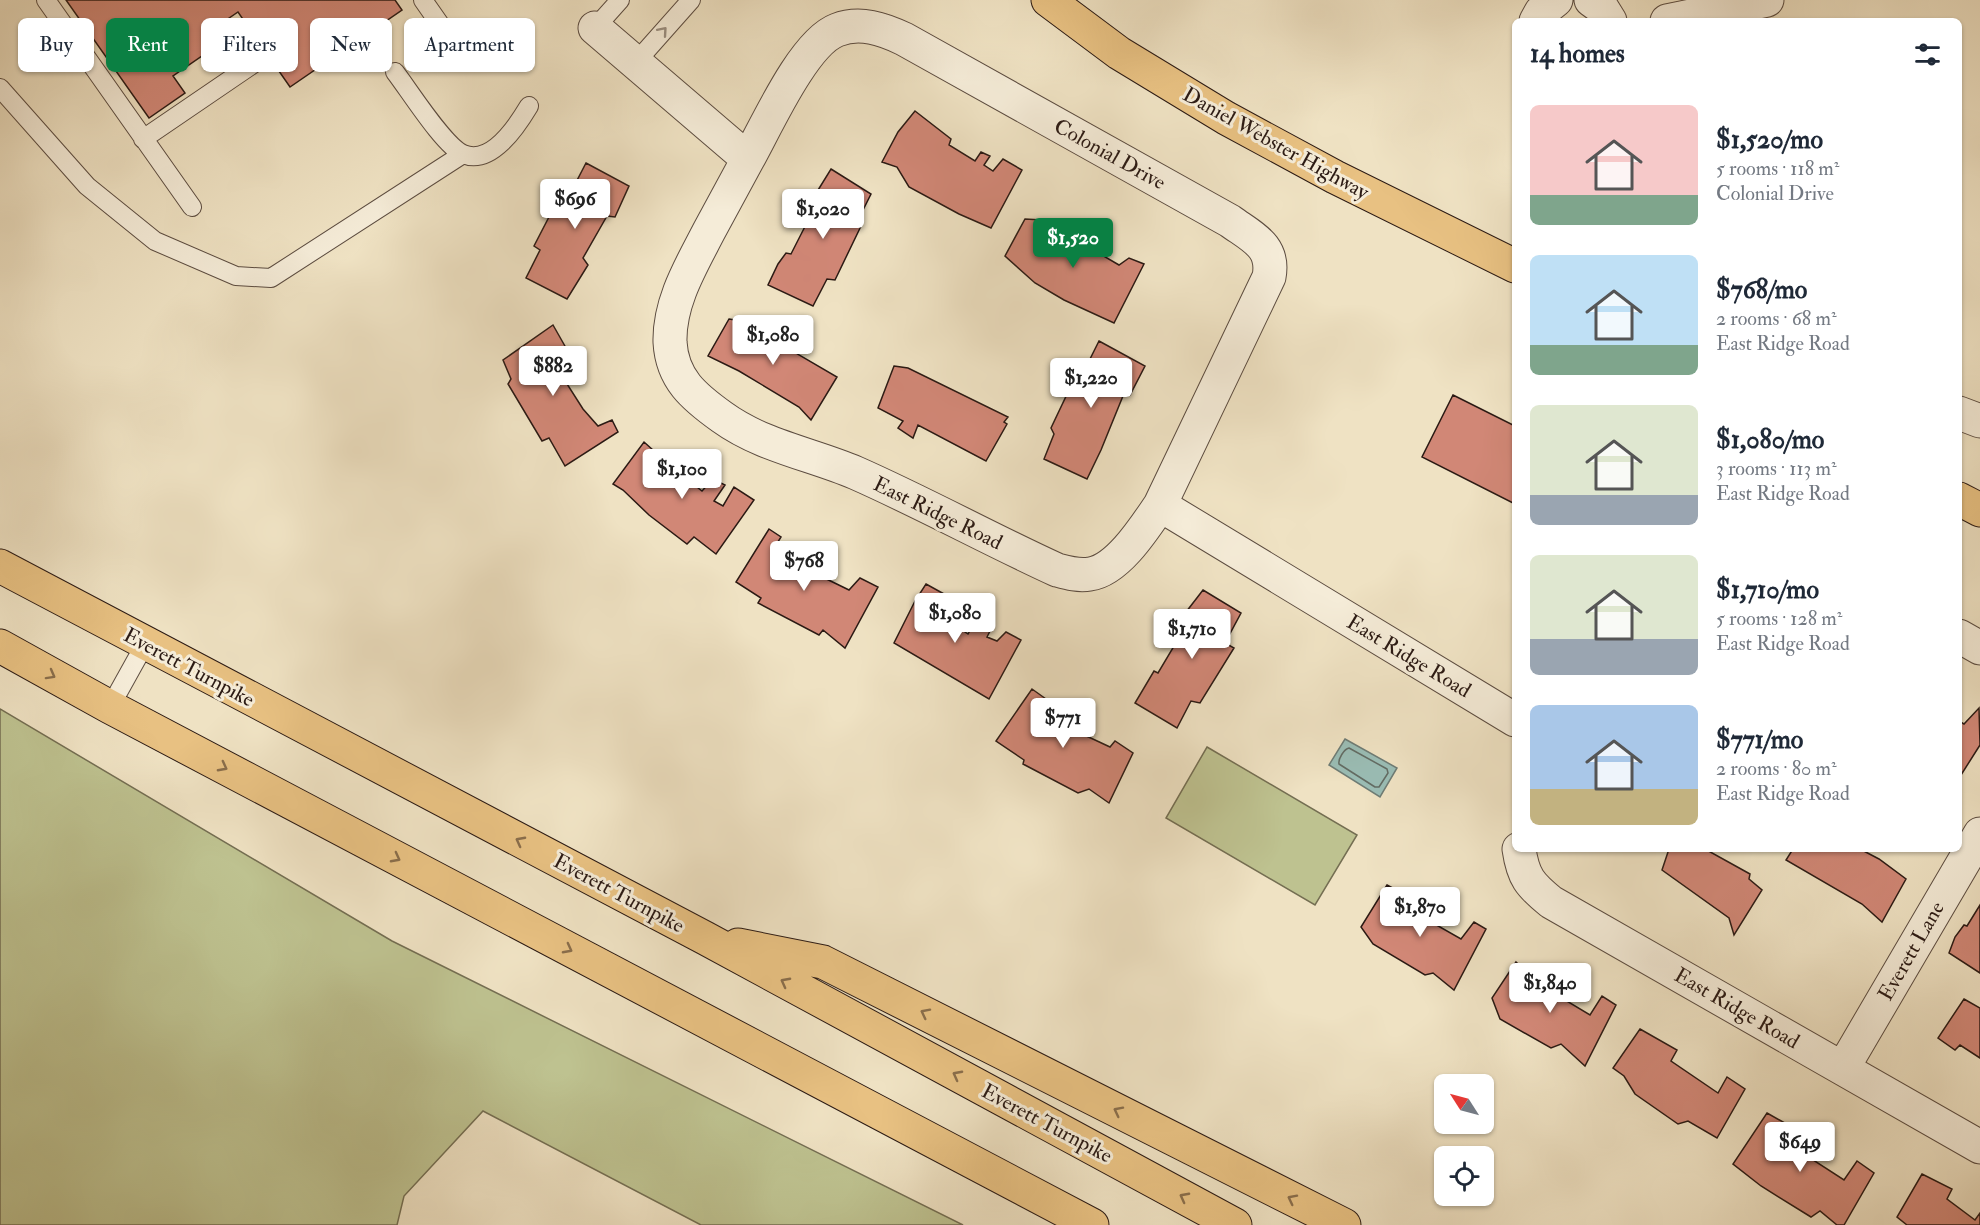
<!DOCTYPE html>
<meta charset="utf-8">
<style>
:root{--surface:#fff;--page:#f6f6f7;--text:#1f2937;--muted:#747a83;--accent:#0b8043}
body{margin:0;font-family:"IM FELL Double Pica",serif;background:var(--page);color:var(--text);height:100vh;display:flex;flex-direction:column;font-size:22px;white-space:nowrap}
*{box-sizing:border-box;margin:0}
p{font-size:20px;color:var(--muted)}
.icon{flex:none;width:33px;height:33px;fill:none;stroke:currentColor;stroke-width:2;stroke-linecap:round;stroke-linejoin:round}
.map{position:relative;flex:1;overflow:hidden}
.drawer{position:absolute;left:1512px;top:18px;width:450px;height:834px;display:flex;flex-direction:column;background:var(--surface);border-radius:9px;box-shadow:0 2px 4px #0004}
.drawer>*{flex:none}
.top-card{position:absolute;left:18px;top:18px;width:570px;height:54px;display:flex;gap:12px}
.needle{width:39px;rotate:306deg}
.fabs{position:absolute;left:1434px;top:1074px;display:grid;gap:12px}
.fabs a{display:grid;place-items:center;width:60px;height:60px;border-radius:9px;background:var(--surface);box-shadow:0 2px 4px #0004;font-size:30px}
.price{position:absolute;translate:-50% -51px;padding:0 14px;border-radius:6px;background:#fff;color:#222;font-size:20px;line-height:39px;filter:drop-shadow(0 2px 3px #0008)}
.price::after{content:'';position:absolute;left:50%;top:36px;width:18px;height:14px;margin-left:-9px;background:inherit;clip-path:polygon(0 0,100% 0,50% 100%)}
.price.on{background:var(--accent);color:#fff}
ul{padding:0;list-style:none}
li{display:flex;align-items:center;gap:18px;height:150px;padding:0 18px}
li span{display:grid;place-items:center;flex:none;width:168px;height:120px;border-radius:9px;color:#555}
li>.icon{margin-inline-start:auto}
span .icon{width:72px;height:72px;fill:#fffc;stroke-width:1}
li b{font-size:26px}
h2{display:flex;justify-content:space-between;align-items:center;height:72px;padding:0 18px;font-size:26px}
.chip{padding:0 21px;border-radius:9px;background:var(--surface);box-shadow:0 2px 4px #0004;font-size:21px;line-height:54px}
.chip.on{background:var(--accent);color:#fff}
.map>svg:first-child{display:block}
.green{fill:#bec290;stroke:#746e52;stroke-width:1.5}
.water{fill:#9abdb5;stroke:#6e7c75;stroke-width:1.5}
.lines{fill:none;stroke-linecap:round;stroke-linejoin:round}
.shore{stroke:#626c64;stroke-width:1.5}
.building{fill:#d18776;stroke:#2b1a14;stroke-width:1.5}
.lane-casing{stroke:#5c4c40;stroke-width:20}
.street-casing{stroke:#5c4c40;stroke-width:35}
.primary-casing{stroke:#2b1a14;stroke-width:35}
.highway-casing{stroke:#2b1a14;stroke-width:35}
.lane{stroke:#f5ecd8;stroke-width:18}
.street{stroke:#f5ecd8;stroke-width:33}
.primary{stroke:#e8c182;stroke-width:33}
.highway{stroke:#e8c182;stroke-width:33}
.oneway{stroke:#9a8e80}
.oneway2{stroke:#8a6e4b}
.labels{text-anchor:middle;stroke-width:6;stroke-linejoin:round;paint-order:stroke}
.street-label{font-size:21px;fill:#2b1a14;stroke:#f5ecd8}
</style>
<div class="map">
<svg width="1980" height="1225" viewBox="0 0 1980 1225">
<rect width="100%" height="100%" fill="#efe2c3"/>
<filter id="stains"><feTurbulence type="fractalNoise" baseFrequency=".00333" numOctaves="4"/><feColorMatrix values="0 0 0 0 .2 0 0 0 0 .09 0 0 0 0 .02 0 0 0 .5 -.17"/></filter>
<radialGradient id="worn" r=".72"><stop offset=".6" stop-color="#630" stop-opacity="0"/><stop offset="1" stop-color="#630" stop-opacity=".3"/></radialGradient>
<path class="green" d="M0 709 392 941 963 1225H701L483 1111 404 1196 397 1225H0Z
M1207 747 1357 835 1315 905 1166 818Z"/>
<path class="water" d="M1345 739 1397 768 1380 797 1329 765Z"/>
<g class="lines">
<path class="shore" d="M1349 748 1387 769 1388 773 1379 787H1375L1339 764C1338 759 1344 749 1349 748Z"/>
</g>
<path class="building" d="M66 0H395L402 10 290 87 238 12 203 36 212 49 173 76 185 93 149 118Z
M915 111 951 139 949 145 975 161 981 152 990 156 984 165 993 171 1003 159 1022 170 991 228 959 214 909 187 897 167 882 162 898 132Z
M586 163 629 186 615 217 607 216 583 258 588 265 567 299 526 278 540 250 534 246 565 186 572 190Z
M831 169 871 194 857 222 862 224 835 280 827 279 813 306 768 285 778 264 786 253 791 254 819 199 815 195Z
M1025 219 1042 220 1119 265 1129 258 1144 264 1114 323 1064 300 1035 283 1005 256Z
M729 319 741 321 837 377 811 420 799 407 739 371 708 356Z
M553 325 574 362 560 373 583 409 598 426 612 420 618 432 565 466 549 438 542 441 508 384 511 379 503 360Z
M1099 341 1145 366 1130 395 1123 396 1101 450 1087 479 1044 459 1054 434 1051 428 1079 369 1084 371Z
M894 366 908 368 1008 417 1004 422 1007 424 986 461 918 425 913 438 898 428 903 421 878 408Z
M1453 395 1515 426V504L1422 457Z
M644 442 672 467 702 491 713 479 725 485 714 501 723 506 734 487 754 500 716 554 694 537 687 544 649 515 623 490 613 484Z
M769 529 781 537 776 545 804 554 800 566 849 590 860 578 878 587 845 648 823 630 819 635 758 603 761 598 736 582Z
M926 584 955 600 943 617 968 634 976 620 991 629 987 637 997 641 1006 632 1021 640 989 699 894 643 915 601Z
M1203 590 1241 613 1225 643 1234 648 1200 703 1191 701 1177 728 1135 703 1154 671 1158 673 1189 621 1183 616Z
M1032 689 1067 714 1063 725 1110 747 1115 741 1133 753 1109 803 1089 789 1078 793 1023 764 1024 760 996 741Z
M1979 708 1980 745 1961 775 1959 774V721L1964 724Z
M1669 849H1705L1750 874 1749 879 1762 890 1734 935 1729 918 1662 870Z
M1793 849H1860L1879 859 1906 879 1882 922 1862 904 1786 860Z
M1387 885 1415 900 1410 910 1461 939 1474 922 1486 929 1454 990 1433 973 1425 975 1373 944 1361 927Z
M1980 905V973L1949 953 1955 937 1964 925 1967 926Z
M1516 962 1528 973 1534 967 1545 974 1540 985 1590 1015 1602 996 1616 1005 1585 1066 1561 1044 1551 1048 1500 1019 1492 998Z
M1964 999 1980 1008V1058L1960 1045 1955 1050 1938 1038Z
M1640 1029 1677 1050 1671 1061 1718 1093 1727 1077 1745 1089 1717 1138 1688 1121 1678 1124 1635 1094 1624 1076 1613 1068Z
M1767 1113 1799 1131 1793 1147 1844 1180 1857 1161 1874 1173 1844 1225H1837L1820 1211 1811 1217 1761 1186 1733 1164Z
M1922 1174 1952 1189 1947 1199 1975 1220 1980 1213V1225H1907L1897 1217Z"/>
<g class="lines">
<g class="lane-casing">
<path id="lane" d="M46 0 192 207
M423 0 453 43
M595 28 620 0
M636 62 691 0
M395 72C409 90 444 146 463 154 491 166 517 126 529 106
M0 88 87 186 155 241 236 276 271 278 463 154
M143 139 256 62
M110 707 145 644"/>
</g>
<g class="street-casing">
<path id="street" d="M1591 0 1602 8 1610 21
M1536 21 1541 12 1556 0
M1667 21 1767 0
M595 28 748 159C735 183 722 207 709 231 691 266 669 302 670 342 672 379 694 397 722 417 762 446 811 454 856 473 924 503 989 539 1057 570 1068 573 1078 576 1090 574 1118 570 1145 527 1160 505L1515 720
M748 159C766 127 803 43 837 30 860 21 883 29 904 39L1230 221C1252 237 1275 246 1269 277L1160 505
M1959 413 1980 421
M1959 636 1980 648
M1519 849C1523 877 1530 885 1551 902L1980 1147
M1843 1068 1980 834"/>
</g>
<g class="primary-casing">
<path id="primary" d="M1048 0 1119 53 1226 118 1335 177 1515 266
M1959 499 1980 510"/>
</g>
<g class="highway-casing">
<path id="highway" d="M0 566 705 938 1235 1225
M0 646 110 707 1092 1225
M738 945 823 962 1344 1225"/>
</g>
<use href="#lane" class="lane"/>
<use href="#street" class="street"/>
<use href="#primary" class="primary"/>
<use href="#highway" class="highway"/>
</g>
<defs><path id="oneway-chevron" d="M-2-3.5L2.5 0L-2 3.5" fill="none" stroke-width="1.6" stroke-linecap="round" stroke-linejoin="round" transform="scale(1.5)"/></defs>
<use class="oneway" href="#oneway-chevron" transform="translate(663 31) rotate(-49)"/>
<g class="oneway2">
<use href="#oneway-chevron" transform="translate(51 675) rotate(29)"/>
<use href="#oneway-chevron" transform="translate(223 767) rotate(28)"/>
<use href="#oneway-chevron" transform="translate(520 841) rotate(-152)"/>
<use href="#oneway-chevron" transform="translate(396 858) rotate(28)"/>
<use href="#oneway-chevron" transform="translate(568 949) rotate(28)"/>
<use href="#oneway-chevron" transform="translate(785 982) rotate(-152)"/>
<use href="#oneway-chevron" transform="translate(925 1013) rotate(-153)"/>
<use href="#oneway-chevron" transform="translate(957 1075) rotate(-152)"/>
<use href="#oneway-chevron" transform="translate(1118 1111) rotate(-153)"/>
<use href="#oneway-chevron" transform="translate(1184 1197) rotate(-152)"/>
<use href="#oneway-chevron" transform="translate(1292 1199) rotate(-153)"/>
</g>
<g class="labels">
<g class="street-label">
<text transform="translate(1276 143) rotate(29)" y="7">Daniel Webster Highway</text>
<text transform="translate(1110 154) rotate(29)" y="7">Colonial Drive</text>
<text transform="translate(938 513) rotate(26)" y="7">East Ridge Road</text>
<text transform="translate(1409 656) rotate(31)" y="7">East Ridge Road</text>
<text transform="translate(189 667) rotate(28)" y="7">Everett Turnpike</text>
<text transform="translate(619 893) rotate(28)" y="7">Everett Turnpike</text>
<text transform="translate(1911 951) rotate(-60)" y="7">Everett Lane</text>
<text transform="translate(1737 1008) rotate(30)" y="7">East Ridge Road</text>
<text transform="translate(1047 1123) rotate(28)" y="7">Everett Turnpike</text>
</g>
</g>
<rect width="100%" height="100%" filter="url(#stains)"/>
<rect width="100%" height="100%" fill="url(#worn)"/>
</svg>
<div class="fabs">
<a><svg class="needle" viewBox="-14 -14 28 28"><path d="M0-13l5 13h-10z" fill="#e53935"/><path d="M0 13l5-13h-10z" fill="#747a83"/></svg></a>
<a><svg class="icon" aria-label="locate" viewBox="0 0 24 24"><circle cx="12" cy="12" r="6"/><path d="M12 2v4M12 18v4M2 12h4M18 12h4"/></svg></a>
</div>
<b class="price" style="left:575px;top:230px">$696</b>
<b class="price" style="left:823px;top:240px">$1,020</b>
<b class="price on" style="left:1073px;top:269px">$1,520</b>
<b class="price" style="left:773px;top:366px">$1,080</b>
<b class="price" style="left:553px;top:397px">$882</b>
<b class="price" style="left:1091px;top:409px">$1,220</b>
<b class="price" style="left:682px;top:500px">$1,100</b>
<b class="price" style="left:804px;top:592px">$768</b>
<b class="price" style="left:955px;top:644px">$1,080</b>
<b class="price" style="left:1192px;top:660px">$1,710</b>
<b class="price" style="left:1063px;top:749px">$771</b>
<b class="price" style="left:1420px;top:938px">$1,870</b>
<b class="price" style="left:1550px;top:1014px">$1,840</b>
<b class="price" style="left:1800px;top:1173px">$649</b>
<div class="top-card">
<a class="chip">Buy</a>
<a class="chip on">Rent</a>
<a class="chip">Filters</a>
<a class="chip">New</a>
<a class="chip">Apartment</a>
</div>
<section class="drawer">
<h2>14 homes<svg class="icon" aria-label="filters" viewBox="0 0 24 24"><path d="M4 7h16M4 17h16"/><circle cx="9" cy="7" r="2"/><circle cx="15" cy="17" r="2"/></svg></h2>
<ul>
<li><span style="background:linear-gradient(#f6c9c9 75%,#7fa58c 0)"><svg class="icon" aria-label="home" viewBox="0 0 24 24"><path d="M3 11l9-7 9 7M6 9v11h12V9"/></svg></span><div><b>$1,520/mo</b><p>5 rooms · 118 m²</p><p>Colonial Drive</p></div></li>
<li><span style="background:linear-gradient(#bfe0f5 75%,#7fa58c 0)"><svg class="icon" aria-label="home" viewBox="0 0 24 24"><path d="M3 11l9-7 9 7M6 9v11h12V9"/></svg></span><div><b>$768/mo</b><p>2 rooms · 68 m²</p><p>East Ridge Road</p></div></li>
<li><span style="background:linear-gradient(#dfe7d0 75%,#9aa5b1 0)"><svg class="icon" aria-label="home" viewBox="0 0 24 24"><path d="M3 11l9-7 9 7M6 9v11h12V9"/></svg></span><div><b>$1,080/mo</b><p>3 rooms · 113 m²</p><p>East Ridge Road</p></div></li>
<li><span style="background:linear-gradient(#dfe7d0 70%,#9aa5b1 0)"><svg class="icon" aria-label="home" viewBox="0 0 24 24"><path d="M3 11l9-7 9 7M6 9v11h12V9"/></svg></span><div><b>$1,710/mo</b><p>5 rooms · 128 m²</p><p>East Ridge Road</p></div></li>
<li><span style="background:linear-gradient(#a9c7e8 70%,#c2b280 0)"><svg class="icon" aria-label="home" viewBox="0 0 24 24"><path d="M3 11l9-7 9 7M6 9v11h12V9"/></svg></span><div><b>$771/mo</b><p>2 rooms · 80 m²</p><p>East Ridge Road</p></div></li>
</ul>
</section>
</div>
